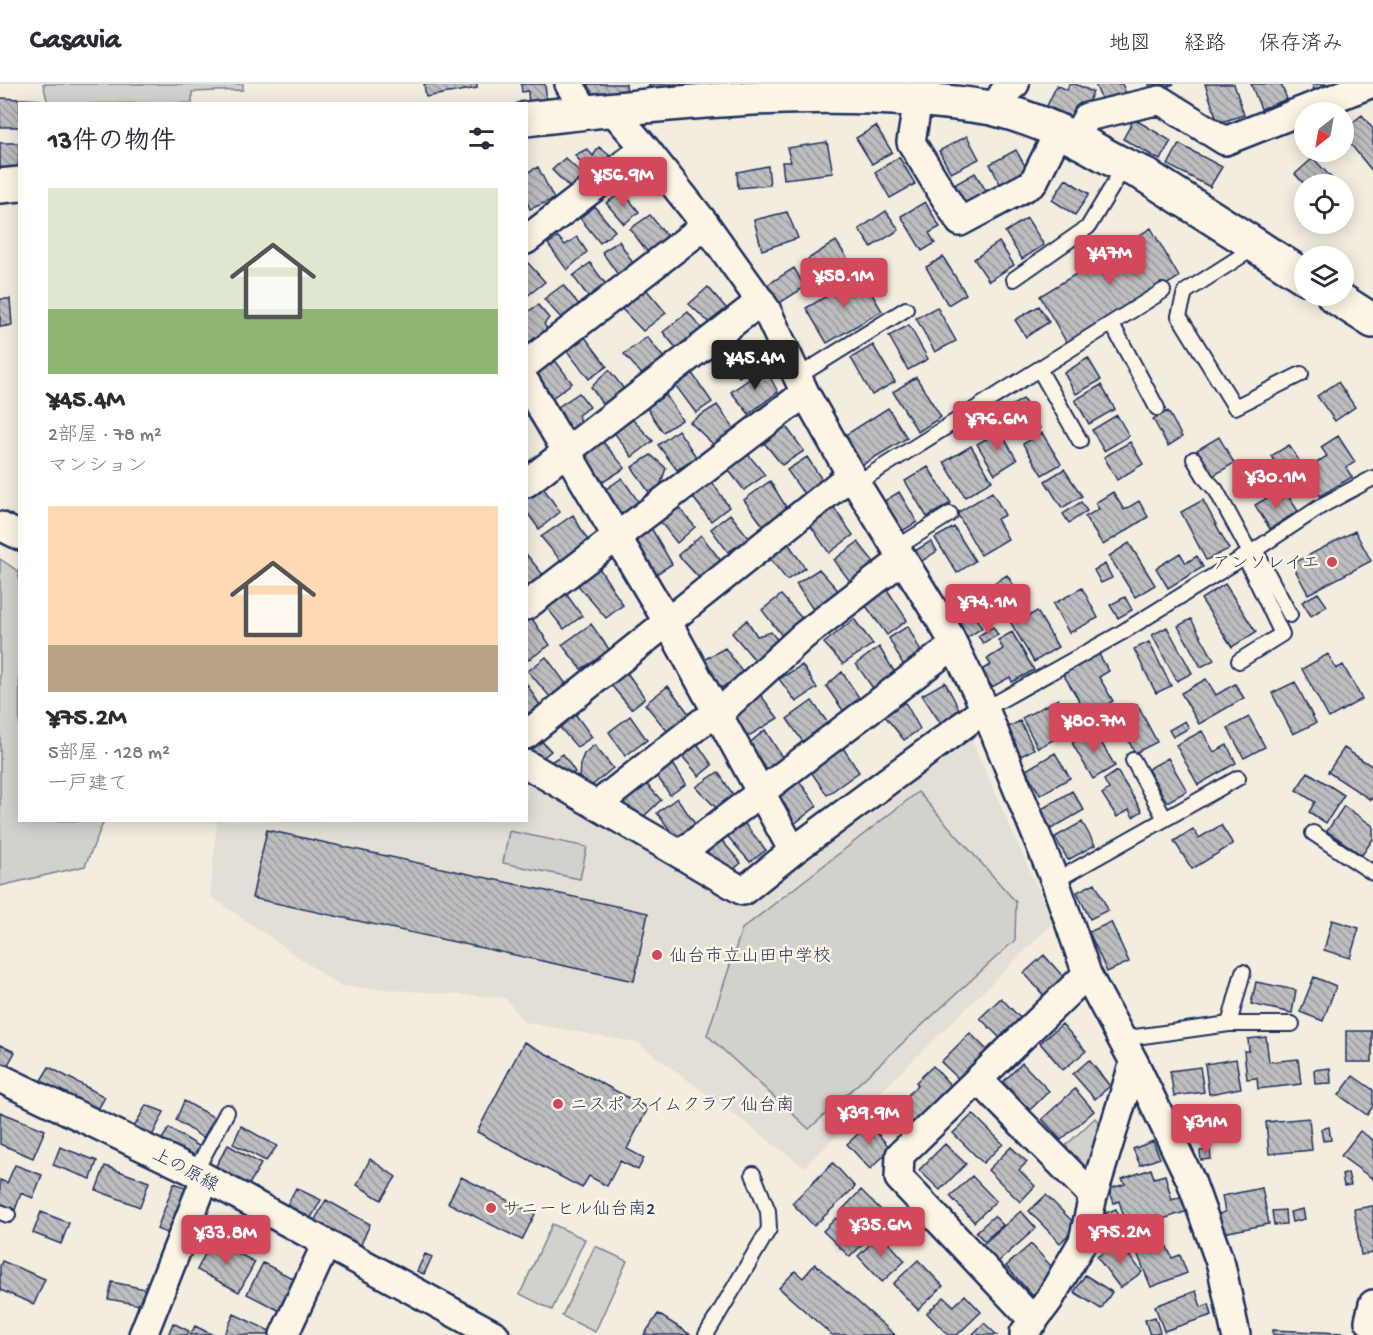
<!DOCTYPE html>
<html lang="ja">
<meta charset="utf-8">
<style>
:root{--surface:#fff;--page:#f2f2f3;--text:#2b2b33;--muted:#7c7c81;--line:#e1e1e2;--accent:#d1495b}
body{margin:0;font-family:"Gochi Hand","Klee One",sans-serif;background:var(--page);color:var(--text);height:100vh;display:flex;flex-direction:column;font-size:22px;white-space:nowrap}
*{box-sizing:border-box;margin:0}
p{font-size:20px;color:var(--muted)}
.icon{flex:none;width:33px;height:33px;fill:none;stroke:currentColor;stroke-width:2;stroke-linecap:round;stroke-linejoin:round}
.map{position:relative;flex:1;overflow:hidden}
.sheet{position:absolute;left:18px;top:18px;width:510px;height:720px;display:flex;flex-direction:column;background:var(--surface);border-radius:0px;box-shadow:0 3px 15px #0003}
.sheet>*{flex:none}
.needle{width:39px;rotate:211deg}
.buttons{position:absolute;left:1294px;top:18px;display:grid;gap:12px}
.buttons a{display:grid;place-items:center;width:60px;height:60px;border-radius:50%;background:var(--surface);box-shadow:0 3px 15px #0003;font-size:30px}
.price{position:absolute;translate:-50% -51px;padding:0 14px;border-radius:6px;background:var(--accent);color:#fff;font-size:20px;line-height:39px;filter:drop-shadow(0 2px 3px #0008)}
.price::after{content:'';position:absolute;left:50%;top:36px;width:18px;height:14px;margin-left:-9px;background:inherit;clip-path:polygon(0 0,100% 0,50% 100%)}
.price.selected{background:#222;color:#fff}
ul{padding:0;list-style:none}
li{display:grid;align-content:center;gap:12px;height:318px;padding:0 30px}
li span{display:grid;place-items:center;height:186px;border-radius:0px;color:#555}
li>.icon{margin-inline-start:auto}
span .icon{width:108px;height:108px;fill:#fffc;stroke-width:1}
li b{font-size:26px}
h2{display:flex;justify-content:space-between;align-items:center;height:72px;padding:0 30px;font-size:26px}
header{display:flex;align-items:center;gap:36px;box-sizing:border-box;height:84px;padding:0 30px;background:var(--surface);border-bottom:2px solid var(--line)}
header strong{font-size:28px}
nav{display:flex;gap:33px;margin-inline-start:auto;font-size:21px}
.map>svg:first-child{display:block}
.built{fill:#e3dfd6}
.green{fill:#d3d1cc;stroke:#778095;stroke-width:1.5}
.building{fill:url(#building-back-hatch);stroke:#1b2f5e;stroke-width:1.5}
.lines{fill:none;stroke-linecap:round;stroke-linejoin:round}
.service-casing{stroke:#1b2f5e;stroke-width:18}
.minor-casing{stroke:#1b2f5e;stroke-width:32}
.tertiary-casing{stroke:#1b2f5e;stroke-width:38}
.service{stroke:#fcf5e5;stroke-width:14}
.minor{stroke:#fcf5e5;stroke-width:27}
.tertiary{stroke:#fcf5e5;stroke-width:33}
.poi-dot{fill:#d1495b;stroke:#fcf5e5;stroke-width:2}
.labels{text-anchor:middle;stroke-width:5;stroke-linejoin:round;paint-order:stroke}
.poi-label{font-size:18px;fill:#1b2f5e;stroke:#fcf5e5;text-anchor:start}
.street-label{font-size:18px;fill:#1b2f5e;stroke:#fcf5e5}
</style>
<header>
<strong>Casavia</strong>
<nav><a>地図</a><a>経路</a><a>保存済み</a></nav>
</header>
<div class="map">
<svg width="1373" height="1251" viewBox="0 0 1373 1251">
<defs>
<pattern id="building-back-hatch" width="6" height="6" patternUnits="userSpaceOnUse" patternTransform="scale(1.5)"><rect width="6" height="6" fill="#bebec0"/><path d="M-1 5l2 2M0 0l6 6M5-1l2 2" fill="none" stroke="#9a9b9f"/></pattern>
</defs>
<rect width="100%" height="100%" fill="#f3ede0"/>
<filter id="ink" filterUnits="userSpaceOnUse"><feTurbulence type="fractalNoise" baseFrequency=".0167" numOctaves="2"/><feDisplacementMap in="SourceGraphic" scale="12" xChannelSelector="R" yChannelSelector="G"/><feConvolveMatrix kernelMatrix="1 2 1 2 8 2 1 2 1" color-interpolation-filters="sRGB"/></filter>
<g filter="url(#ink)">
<path class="built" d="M968 648 1053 839 804 1083 638 959 524 938 505 914 340 902 210 812 217 737 526 736 527 687 748 818Z"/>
<path class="green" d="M43 0H243V6L192 8V19L48 20Z
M0 475 19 488 20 736 104 737 85 782 0 802Z
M918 708 1016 818 1015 856 809 1045 707 951 742 845Z
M509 747 587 763 580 795 503 779Z
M1095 1034 1105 1047 1087 1090 1062 1065Z
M552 1140 585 1155 552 1226 520 1210Z
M595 1162 627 1177 595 1248 562 1232Z"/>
<path class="building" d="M424 0H477V4L426 13Z
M521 0H545L547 20 529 21 528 7 522 8Z
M585 0H626L628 15 595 18Z
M649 0H681V4L649 6Z
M1069 0H1075L1093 8 1080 37 1047 22 1057 1 1067 6Z
M1095 0H1122L1126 9 1103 19Z
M1149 0H1174L1152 8Z
M1205 0H1234L1244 31 1218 39Z
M1251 0H1281L1287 15 1261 25Z
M1312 0H1340L1315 9Z
M0 14 42 16V20H20V43H0Z
M1362 31 1373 45V88L1344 52V45Z
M1134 35 1171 57 1160 76 1123 55Z
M876 42 892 68 872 80 856 54Z
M967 52 979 75 951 89 939 67Z
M827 58 833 89 784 95 782 78H791L787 64Z
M0 59H19L18 93H0Z
M1179 60 1222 83 1210 103 1168 81Z
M599 63 615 76 592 92 575 71 587 65 593 72Z
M1016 66 1029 89 1002 104 990 80Z
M899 73 915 100 890 114 875 88Z
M565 74 587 95 571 105 552 86Z
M1313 74 1337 100 1305 101 1295 90Z
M768 82 770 101 738 104 737 88Z
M538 83 554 115 530 125 526 115V89Z
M975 89 988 110 961 124 949 104Z
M1066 95 1089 110 1075 131 1052 116Z
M623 108 639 128 624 140 606 119Z
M925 118 940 143 929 149 935 159 922 167 901 132Z
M594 122 615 147 600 159 580 134Z
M886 127 899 146 871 163 859 145Z
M787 128 798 154 762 166 754 136Z
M650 131 670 156 649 170 630 145Z
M1027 134 1044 161 1022 175 1005 148Z
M1151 144 1179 193 1068 261 1040 212Z
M558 153 565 161 577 153 587 168 567 186 548 160Z
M619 157 636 184 621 195 602 168Z
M836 157 849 177 821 195 808 175Z
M999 158 1014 181 989 197 974 175Z
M943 173 966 210 948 221 926 183Z
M528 179 545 198 526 213V180Z
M590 179 608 203 590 215 573 192Z
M794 184 805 203 778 220 767 201Z
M861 192 882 227 827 259 806 224Z
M563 201 581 223 563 236 544 215Z
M708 203 732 231 715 244 689 220Z
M645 204 666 229 643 247 621 224Z
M0 215H10L12 241 0 243Z
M538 221 549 234 544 240 550 250 526 268V229Z
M1039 222 1049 238 1026 253 1015 236Z
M937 223 956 257 935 268 916 234Z
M688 228 707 251 681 270 663 248Z
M909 241 928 275 908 286 889 252Z
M581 248 607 282 589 295 563 262Z
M735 252 757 281 739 293 714 265Z
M647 253 668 279 647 296 624 270Z
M873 261 895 298 872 311 851 274Z
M1088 274 1101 296 1076 310 1064 289Z
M554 275 572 299 552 314 534 292Z
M765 284 778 308 749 330 731 308Z
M689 285 712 318 696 329 673 298Z
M609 286 627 309 607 327 591 303Z
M916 293 941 333 918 348 893 308Z
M1338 298 1355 323 1335 337 1317 312Z
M1101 301 1115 325 1089 340 1075 316Z
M579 309 590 323 578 331 585 344 574 350 555 325Z
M666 311 682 336 663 348 646 323Z
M1023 315 1040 344 1020 355 1004 326Z
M717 321 735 346 714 361 690 338Z
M888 324 907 354 862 381 844 352Z
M1168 327 1182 353 1168 362 1153 335Z
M1117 331 1129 352 1104 367 1092 346Z
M630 333 653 357 632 373 613 347Z
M782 337 804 367 782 381 761 355Z
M678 346 697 374 677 386 658 361Z
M1000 347 1017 376 995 390 977 360Z
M1042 349 1061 380 1042 391 1023 360Z
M1338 352 1355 378 1346 384 1352 393 1320 412 1317 407 1309 412 1304 404 1294 410 1271 372 1289 361 1305 386 1327 372 1321 363Z
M1219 353 1234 379 1213 392 1197 366Z
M603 358 625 384 603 398 583 372Z
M1130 358 1143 380 1117 396 1104 373Z
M971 362 992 397 965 413 944 378Z
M742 363 765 391 744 406 723 379Z
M651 371 666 384 659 405 650 410 632 383Z
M807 373 826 402 806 413 787 386Z
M928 383 951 419 927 433 905 397Z
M1064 385 1082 412 1062 424 1045 397Z
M708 392 729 423 711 437 688 407Z
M622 394 642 423 620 435 602 408Z
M770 397 788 426 764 443 744 416Z
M540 399 560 428 539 445 526 427V409Z
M899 408 917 438 896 451 878 421Z
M992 408 1005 431 997 435 1008 455 981 471 957 429Z
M1113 408 1124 426 1139 417 1148 433 1103 461 1085 433 1099 425 1095 419Z
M1287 410 1298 427 1270 445 1255 421 1272 411 1276 418Z
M673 416 695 443 677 459 655 431Z
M1203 416 1229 465 1206 476 1181 428Z
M1081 418 1087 427 1069 439 1063 430Z
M834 424 853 451 829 469 810 441Z
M730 430 749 454 728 468 711 445Z
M573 431 590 460 563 479 541 453Z
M650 442 672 480 650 494 630 454Z
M954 443 975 477 957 489 935 454Z
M1355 447 1371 477 1308 510 1292 480Z
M701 451 721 477 700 495 678 471Z
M931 457 937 467 922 477 915 467Z
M858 458 877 482 852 500 834 476Z
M788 459 805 484 787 496 767 471Z
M1129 459 1155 501 1135 513 1109 472Z
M1180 469 1186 479 1197 472 1203 483 1168 504 1156 484Z
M526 470 545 493 526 507Z
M1105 480 1112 494 1101 499 1094 486Z
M599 484 623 521 606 534 576 499Z
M819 485 842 511 816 530 796 500Z
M1007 491 1024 518 987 541 970 514Z
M1225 500 1256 548 1232 563 1201 515Z
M562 504 582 532 564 545 544 520Z
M886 504 907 536 887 551 866 522Z
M1082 504 1098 534 1069 549 1053 520Z
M1318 509 1327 522 1311 532 1302 518Z
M781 511 807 540 786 557 762 526Z
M1125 513 1132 526 1118 534 1110 521Z
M965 517 982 544 965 555 948 527Z
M1024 524 1029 532 1037 527 1058 563 1034 578 1008 534Z
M528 529 550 561 528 576 526 574V531Z
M854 535 873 560 843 580 824 559Z
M1191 535 1214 576 1201 583 1178 542Z
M747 536 757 552 771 548 782 562 759 581 732 549Z
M591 540 611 568 581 585 562 561Z
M908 542 923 572 905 584 889 554Z
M993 543 998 551 983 559 978 552Z
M1167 543 1192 589 1177 597 1152 551Z
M1012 548 1034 586 1012 598 1010 593 992 603 981 586 991 581 987 575 1003 565 998 556Z
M1149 558 1171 602 1156 609 1134 565Z
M879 563 899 595 877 610 856 580Z
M725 564 744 590 716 607 698 579Z
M1098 569 1109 587 1099 593 1113 617 1088 631 1063 590Z
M1328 570 1336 585 1343 581 1362 615 1329 634 1302 585Z
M546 573 567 601 551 614 528 587Z
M802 581 817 604 796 618 779 595Z
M623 583 645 614 631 625 607 596Z
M842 588 864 621 847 632 826 602Z
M1206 595 1216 611 1235 600 1244 614 1199 640 1181 609Z
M945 598 959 625 941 640 922 611Z
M1295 598 1316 639 1293 650 1272 609Z
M526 599 540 621 526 631Z
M668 602 689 630 668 648 645 620Z
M759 609 778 634 747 653 732 630Z
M1058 615 1074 645 1038 664 1022 634Z
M812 617 828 639 803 658 787 635Z
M905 618 920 645 904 656 884 631Z
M1137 620 1157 658 1135 669 1115 631Z
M573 627 592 653 577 663 557 640Z
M630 632 647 656 625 672 609 648Z
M1249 633 1265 663 1244 674 1228 644Z
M1020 637 1034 665 1021 672 1006 644Z
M1185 637 1189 644 1173 653 1169 646Z
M765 646 784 676 762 690 746 662Z
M1094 646 1115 682 1093 695 1072 659Z
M1202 647 1214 668 1227 661 1236 679 1198 701 1176 661Z
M692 652 712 681 699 692 677 666Z
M538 653 551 667 538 678 526 671V662Z
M594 661 613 684 588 705 579 695 580 680 584 670Z
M841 661 859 688 827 711 809 685Z
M1344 664 1373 683V713L1371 716 1328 688Z
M1055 669 1070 694 1040 711 1026 686Z
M563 670 575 688 565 695 546 681Z
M668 672 686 700 670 711 652 685Z
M1168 674 1187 707 1167 718 1148 685Z
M1117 687 1142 727 1133 733 1129 726 1117 733 1102 710 1109 705 1104 696Z
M718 688 736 715 719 727 696 703Z
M1308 688 1344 711 1326 739 1309 728 1315 718 1296 706Z
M640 693 661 716 639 737 613 723Z
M797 694 817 722 790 743 775 710Z
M1072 707 1084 726 1051 745 1040 726Z
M677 714 698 744 679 758 657 729Z
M1344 722 1373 742V755L1362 771 1327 747Z
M740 734 766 766 750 778 723 747Z
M1082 738 1095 761 1068 776 1055 753Z
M1221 741 1233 760 1192 785 1174 757 1193 745 1199 754Z
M267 746 648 829 634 897 252 814Z
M718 752 741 779 726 792 699 770Z
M1095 799 1108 826 1090 835 1077 808Z
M1332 836 1359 844 1350 874 1324 866Z
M1111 838 1129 878 1107 888 1089 848Z
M1044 871 1065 895 1045 913 1024 889Z
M1314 893 1336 902 1323 937 1300 928Z
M1256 898 1296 906 1292 929 1251 920Z
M1001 914 1021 935 1001 955 980 934Z
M1062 940 1086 967 1063 986 1040 959Z
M1346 947H1372V978H1346Z
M970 949 990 969 961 997 941 978Z
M1266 953 1269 978 1298 975 1301 1000 1258 1005 1257 994 1247 995 1244 967H1249L1248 955Z
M524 958 648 1024 627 1065 644 1074 638 1086 620 1077 607 1102 589 1092 582 1104 477 1048Z
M0 961 15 968 5 986 0 985Z
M1236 975 1241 1004 1209 1010 1205 980Z
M1089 976 1110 1002 1095 1015 1073 990Z
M1022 979 1049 1007 1030 1026 1003 998Z
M933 982 952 1003 906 1047 899 1039 906 1032 897 1022 918 1001 916 998Z
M49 983 105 1013 93 1034 37 1003Z
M1200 983 1204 1008 1174 1012 1170 987Z
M1330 984 1331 999 1315 1000 1314 986Z
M1353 992 1373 1006V1022L1367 1031 1339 1011Z
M1075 1005 1094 1027 1061 1056 1042 1035Z
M184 1017 215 1034 203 1054 176 1036Z
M146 1021 164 1028 150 1056 131 1049Z
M0 1028 45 1046 33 1074 0 1060Z
M973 1030 1003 1060 983 1079 953 1049Z
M1309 1034 1312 1066 1269 1070 1266 1038Z
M869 1040 891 1065 870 1085 847 1060Z
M241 1042 277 1062 266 1077 233 1060Z
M1329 1043 1331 1056 1323 1057 1321 1045Z
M169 1044 202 1064 193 1082 157 1063Z
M1360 1047 1373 1056V1095L1341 1072Z
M1153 1057 1160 1074 1140 1081 1133 1065Z
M945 1060 966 1080 940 1106 919 1086Z
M228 1061 261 1080 247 1104 214 1085Z
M60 1063 97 1077 91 1095 53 1081Z
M1011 1063 1027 1078 1019 1086 1035 1102 1020 1118 988 1086Z
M1210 1065 1211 1075 1201 1076 1200 1067Z
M370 1075 396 1093 381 1116 357 1101Z
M833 1079 855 1103 814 1142 792 1119Z
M15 1081 42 1091 33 1114 21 1109 15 1126 0 1120V1096L7 1099Z
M105 1082 149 1098 140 1123 96 1106Z
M1151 1085 1154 1094 1165 1091 1172 1116 1183 1112 1188 1127 1128 1146 1119 1117 1114 1119 1109 1105 1125 1100 1122 1095Z
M1348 1089 1351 1101 1344 1102 1342 1091Z
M972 1092 996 1117 974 1138 950 1112Z
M461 1093 535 1130 522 1156 448 1119Z
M174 1099 193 1106 176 1153 157 1145Z
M296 1104 321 1116 308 1139 284 1127Z
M1262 1104 1269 1140 1223 1149 1219 1130 1225 1128 1222 1112Z
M861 1106 883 1128 873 1139 878 1144 850 1173 823 1147 836 1134 848 1145 855 1138 842 1126Z
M1046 1111 1077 1142 1060 1159 1029 1127Z
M326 1116 370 1140 359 1165 312 1141Z
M1373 1122V1169L1361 1171 1354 1125Z
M1116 1125 1123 1141 1113 1145 1106 1129Z
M1303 1125 1305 1135 1292 1138 1290 1128Z
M1285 1126 1286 1140 1274 1141 1272 1127Z
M1021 1127 1036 1144 998 1178 982 1161Z
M41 1128 69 1139 61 1160 33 1149Z
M994 1132 1003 1141 984 1157 976 1148Z
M881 1150 905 1177 882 1198 858 1172Z
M1154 1151 1158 1161 1165 1158 1172 1174 1180 1171 1187 1189 1151 1203 1133 1159Z
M212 1156 255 1178 239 1208 197 1186Z
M1119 1158 1142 1188 1120 1204 1097 1173Z
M1031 1160 1058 1190 1033 1212 1006 1182Z
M425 1170 432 1173 424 1190 417 1187Z
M918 1176 943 1202 918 1226 893 1200Z
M2 1177 45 1195 34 1220 0 1206V1182Z
M263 1179 300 1198 284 1229 247 1210Z
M815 1180 895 1251H832L779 1204 795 1187 803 1194Z
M1085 1191 1112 1208 1101 1225 1074 1208Z
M112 1198 150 1206 146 1222 108 1215Z
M1196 1207 1201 1223 1209 1220 1212 1231 1164 1247 1155 1222Z
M965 1211 981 1228 957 1251H948L927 1229 944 1213 954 1222Z
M234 1230 274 1249 273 1251H224Z
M658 1230 691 1251H644Z
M1155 1233 1160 1248 1150 1251 1145 1236Z
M173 1239 189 1247 187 1251H168Z
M984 1239 997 1251H972Z
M195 1242 213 1251H190Z
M1273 1246 1344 1249V1251H1273Z"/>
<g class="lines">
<g class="service-casing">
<path id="service" d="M1257 162 1185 208 1179 232 1235 323 1301 290
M1014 195 1088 143 1124 83
M1112 240 1157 324
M1039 285 1080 357
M797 293 906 225
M1194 375 1206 395 1216 406 1250 469
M857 399 1163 207
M896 464 950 430
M1255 466 1290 531
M1239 577 1282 550 1245 473
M985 625 1121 549 1255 466 1323 421 1373 394
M1133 676 1165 735
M1313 749 1373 789
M1055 797 1238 694
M1229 940 1243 888
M1121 955 1229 940H1292
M195 1088 227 1028
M0 1128 8 1131
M706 1251 769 1145 768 1127 753 1090"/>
</g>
<g class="minor-casing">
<path id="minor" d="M569 0 586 28
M919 9 911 58 960 138 1033 99 1059 47
M994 24 1004 8 1015 0
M611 25 645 64 706 141 766 225 805 309 851 391 947 547 985 625 1055 797 1087 890 1134 978 1191 1097 1221 1181 1236 1251
M1075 55 1087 33 1160 16 1225 57 1370 0
M526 156 645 64
M526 280 706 141
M526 299 668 539 793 767
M526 399 761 217
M0 442 20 452
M526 522 805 309
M526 651 851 391
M526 680 743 807 793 767 985 625
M597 721 701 639 718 630 803 552 903 475
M680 770 954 561
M0 994 195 1088 495 1251
M979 996 1093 1112
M1373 1220 1369 1237 1373 1240
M1034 1237 899 1094 900 1071 1087 890
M1024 1249 1049 1216 1083 1157 1093 1112 1134 978
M143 1251 205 1095
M284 1251 326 1160"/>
</g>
<g class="tertiary-casing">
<path id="tertiary" d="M526 35C678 17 842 0 992 24 1020 31 1047 41 1073 54 1096 65 1117 80 1142 89L1305 193
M0 102 20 100
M1334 212 1373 237"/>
</g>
<use href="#service" class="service"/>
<use href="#minor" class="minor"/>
<use href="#tertiary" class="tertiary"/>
</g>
</g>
<g class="poi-dot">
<circle cx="1332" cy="478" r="6"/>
<circle cx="657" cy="871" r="6"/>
<circle cx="558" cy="1020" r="6"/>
<circle cx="491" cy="1124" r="6"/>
</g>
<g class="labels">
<g class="poi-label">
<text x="1320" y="484" text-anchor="end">アンソレイエ</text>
<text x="669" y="877">仙台市立山田中学校</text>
<text x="570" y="1026">ニスポ スイムクラブ 仙台南</text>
<text x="503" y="1130">サニーヒル仙台南2</text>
</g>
<g class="street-label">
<text transform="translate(186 1085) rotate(28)" y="6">上の原線</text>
</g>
</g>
</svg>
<div class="buttons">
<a><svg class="needle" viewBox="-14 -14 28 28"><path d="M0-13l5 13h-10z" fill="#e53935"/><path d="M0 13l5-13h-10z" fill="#7c7c81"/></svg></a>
<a><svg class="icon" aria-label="locate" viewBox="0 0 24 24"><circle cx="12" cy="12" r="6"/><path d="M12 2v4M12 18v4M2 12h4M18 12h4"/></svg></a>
<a><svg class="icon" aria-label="layers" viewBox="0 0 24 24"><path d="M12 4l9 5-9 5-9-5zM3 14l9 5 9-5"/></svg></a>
</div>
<b class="price" style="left:623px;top:124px">¥56.9M</b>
<b class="price" style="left:1110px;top:202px">¥47M</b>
<b class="price" style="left:844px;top:225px">¥58.1M</b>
<b class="price selected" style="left:755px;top:307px">¥45.4M</b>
<b class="price" style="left:997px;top:368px">¥76.6M</b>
<b class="price" style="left:1276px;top:426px">¥30.1M</b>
<b class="price" style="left:988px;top:551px">¥74.1M</b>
<b class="price" style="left:1094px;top:670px">¥80.7M</b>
<b class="price" style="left:869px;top:1062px">¥39.9M</b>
<b class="price" style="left:1206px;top:1071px">¥31M</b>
<b class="price" style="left:881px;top:1174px">¥35.6M</b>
<b class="price" style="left:1120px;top:1181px">¥75.2M</b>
<b class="price" style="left:226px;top:1182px">¥33.8M</b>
<section class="sheet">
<h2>13件の物件<svg class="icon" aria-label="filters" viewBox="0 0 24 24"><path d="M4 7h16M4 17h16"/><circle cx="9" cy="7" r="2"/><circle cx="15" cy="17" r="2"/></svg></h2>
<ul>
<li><span style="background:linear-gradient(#dfe7d0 65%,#8fb573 0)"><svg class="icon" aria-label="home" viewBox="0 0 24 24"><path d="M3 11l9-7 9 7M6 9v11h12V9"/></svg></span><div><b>¥45.4M</b><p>2部屋 · 78 m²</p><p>マンション</p></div></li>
<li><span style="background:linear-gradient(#ffd9b3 75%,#b9a48a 0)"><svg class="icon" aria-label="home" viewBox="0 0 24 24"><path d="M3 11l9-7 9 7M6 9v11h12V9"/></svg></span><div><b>¥75.2M</b><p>5部屋 · 128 m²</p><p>一戸建て</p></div></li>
</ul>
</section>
</div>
